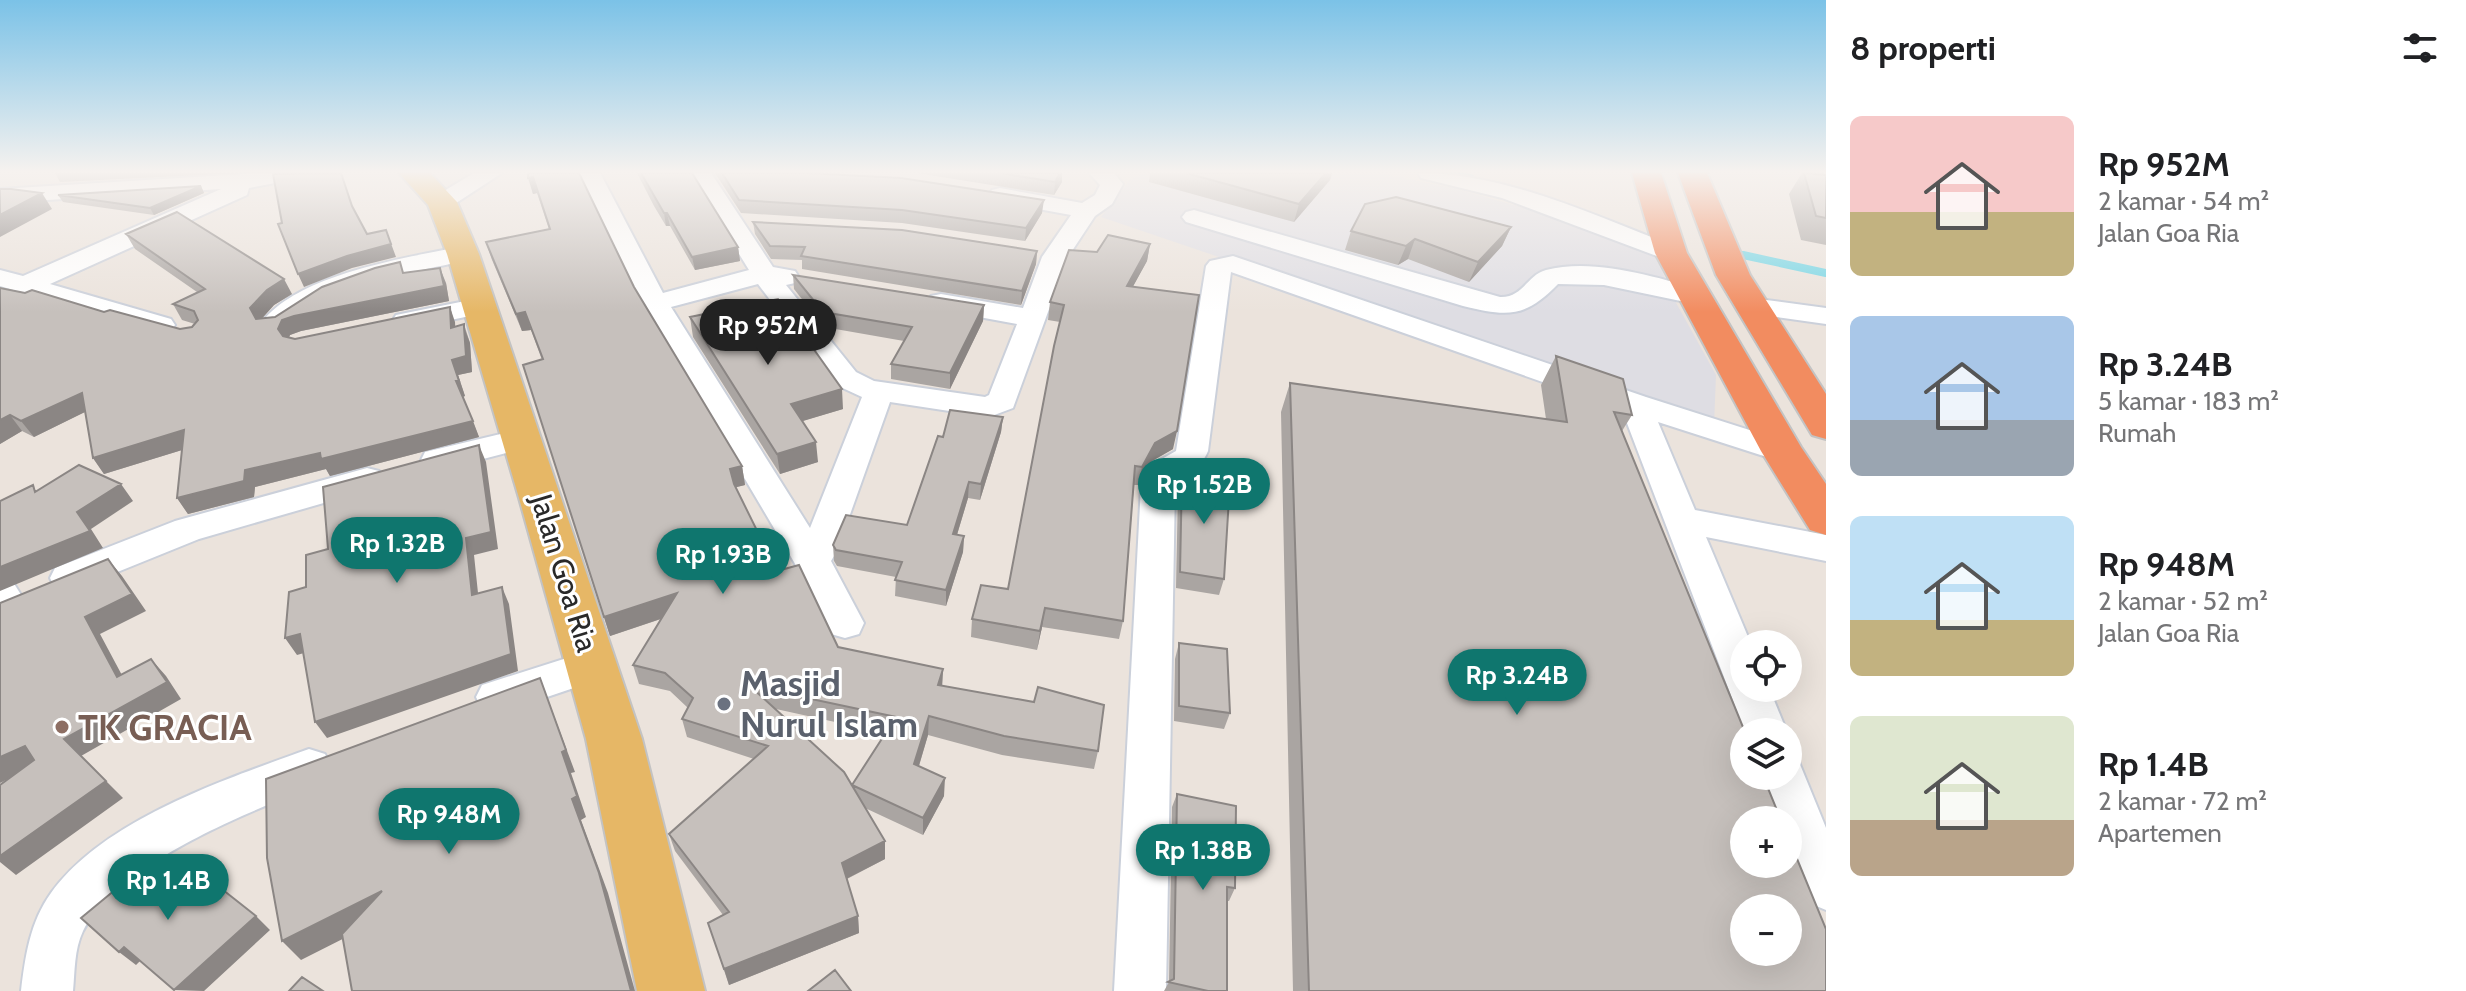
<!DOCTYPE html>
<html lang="id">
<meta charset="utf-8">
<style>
:root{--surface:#fff;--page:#f6f6f6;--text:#202124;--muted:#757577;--accent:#0f766e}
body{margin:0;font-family:Cabin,sans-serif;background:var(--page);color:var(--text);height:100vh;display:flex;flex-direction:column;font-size:30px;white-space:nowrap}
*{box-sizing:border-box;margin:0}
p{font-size:26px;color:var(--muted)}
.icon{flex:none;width:44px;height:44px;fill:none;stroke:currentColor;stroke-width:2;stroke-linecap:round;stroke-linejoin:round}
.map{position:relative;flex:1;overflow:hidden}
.side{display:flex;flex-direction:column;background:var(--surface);width:640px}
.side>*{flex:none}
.controls{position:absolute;left:1730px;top:630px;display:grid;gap:16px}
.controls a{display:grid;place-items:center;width:72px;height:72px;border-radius:50%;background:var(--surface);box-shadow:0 8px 32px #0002;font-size:40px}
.price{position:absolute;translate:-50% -68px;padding:0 18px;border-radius:28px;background:var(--accent);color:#fff;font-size:26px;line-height:52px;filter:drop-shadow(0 2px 4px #0008)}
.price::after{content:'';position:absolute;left:50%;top:48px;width:24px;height:18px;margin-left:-12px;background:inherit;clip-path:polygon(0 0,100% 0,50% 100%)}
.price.active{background:#222;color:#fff}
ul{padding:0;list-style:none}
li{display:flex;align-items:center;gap:24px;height:200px;padding:0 24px}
li span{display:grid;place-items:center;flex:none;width:224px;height:160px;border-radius:12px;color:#555}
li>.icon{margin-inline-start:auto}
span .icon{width:96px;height:96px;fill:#fffc;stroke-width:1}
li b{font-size:34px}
h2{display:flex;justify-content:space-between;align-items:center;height:96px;padding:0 24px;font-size:34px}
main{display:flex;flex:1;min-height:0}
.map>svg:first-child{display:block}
.industrial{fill:#dedde3}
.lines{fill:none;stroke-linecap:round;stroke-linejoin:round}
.stream{stroke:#77d6e5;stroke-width:8}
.minor-casing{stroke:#cbd0da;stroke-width:4}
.major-casing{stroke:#c3c3c3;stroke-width:4}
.highway-casing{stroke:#c3c3c3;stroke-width:4}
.minor{fill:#fff;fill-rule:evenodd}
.major{fill:#e6b766;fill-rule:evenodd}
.highway{fill:#f28c60;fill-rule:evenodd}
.wall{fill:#aaa5a2;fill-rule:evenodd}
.shaded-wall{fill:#8b8684}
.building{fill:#c6c0bc;stroke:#8b8684;stroke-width:2;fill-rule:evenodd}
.worship-dot{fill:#6b7280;stroke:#fff;stroke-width:3}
.education-dot{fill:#8d6e63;stroke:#fff;stroke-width:3}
.labels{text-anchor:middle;stroke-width:6;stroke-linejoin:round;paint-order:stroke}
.street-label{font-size:30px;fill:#292929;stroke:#fff}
.near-worship-label{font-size:36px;font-weight:bold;fill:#5b616d;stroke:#fff;text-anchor:start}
.near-education-label{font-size:36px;font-weight:bold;fill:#785e54;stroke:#fff;text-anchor:start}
</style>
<main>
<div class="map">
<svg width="1826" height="991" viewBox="0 0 1826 991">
<rect width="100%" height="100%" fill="#ebe3dc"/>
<path class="industrial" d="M1144 173H1379L1457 189 1563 219 1657 256 1669 290 1716 375 1714 425 1101 217 1130 180Z"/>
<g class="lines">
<path class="stream" d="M1445 173 1470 178
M1743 255 1826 273"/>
<g class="minor-casing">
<path id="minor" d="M259 173H305L302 178 249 188 247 195 50 284 171 319 175 325 171 331 161 333 151 331 0 286V270L23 276 221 189 0 203V189Z
M474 173H502L450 207H434L430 202 434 197Z
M578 173H600L663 293 749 270 689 173H711L773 267 795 271 799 277 795 283 786 285 856 372 874 381 985 397 989 395 1017 324 941 310 931 308 927 302 931 296 941 294 1023 308 1042 257 1071 215 1000 202 992 200 988 195 992 190 1000 188 1082 203 1095 195 1100 185 1089 173H1114L1123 184 1112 204 1095 216 1068 257 1013 408 989 417 890 402 837 551 831 561 864 623 859 634 845 638 831 634 794 562 641 303ZM758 284 834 384 862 397 810 528 671 307Z
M1418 173C1509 173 1596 217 1680 248L1684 253 1680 258H1662L1502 198 1421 178Z
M1194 210 1500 297C1523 298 1527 275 1546 270 1595 257 1657 278 1704 290L1708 296 1704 302 1695 304 1604 285 1558 284C1525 318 1508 317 1463 306L1186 222 1182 217 1186 212Z
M463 246 472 249 476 254 472 259C423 271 373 276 328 300 308 310 288 337 264 331L260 325C295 274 406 258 463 246Z
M1233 256 1646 397 1793 444 1798 451 1793 458 1782 462 1658 422 1695 510 1826 535V561L1706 537 1751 644H1744V688H1769L1787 732H1745L1622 410 1231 272 1208 451C1201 470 1183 470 1175 486L1166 991H1114L1141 486 1153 464 1176 451 1206 266 1210 261Z
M480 298 490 300 494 306 490 312 406 329 396 327 392 321 396 315Z
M1751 298 1826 308V324L1741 312 1737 306 1741 300Z
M522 429 533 432 538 439 533 446 437 471 425 468 421 460 425 452Z
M367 468 379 471 384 479 379 487 199 539 68 592 55 588 50 578 55 568 175 521Z
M0 578 13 582 28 606 22 616 0 627Z
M592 650 606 655 612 666 606 677 497 714 482 709 476 697 482 685Z
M309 749 325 754 331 768 325 782C254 810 119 861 83 931 74 950 75 971 73 991H21C25 957 30 922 51 893 104 819 226 779 309 749Z
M1788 758 1799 762 1826 828V910L1809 903 1788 849V820H1777L1761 776H1788Z"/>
</g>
<g class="major-casing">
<path id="major" d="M399 173H430L457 202 479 254 642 739 705 991H637L586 739 519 498 447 254 428 205Z"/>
</g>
<g class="highway-casing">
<path id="highway" d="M1632 173H1661L1687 253 1801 447 1826 484V535L1810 530 1761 451 1655 253Z
M1678 173H1707L1750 275 1826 394V439L1812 435 1716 275Z"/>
</g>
<use href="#minor" class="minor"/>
<use href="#major" class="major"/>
<use href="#highway" class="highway"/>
</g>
<path class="wall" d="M55 173H237L60 182Z
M528 173 634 287 742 466 745 485 736 487 777 571 838 647 943 669 942 686 1098 751 1094 769 1002 755 928 735 919 766 944 796 923 835 865 808 885 859 847 879 858 916 859 933 729 985 708 923 723 915 675 851 669 834 754 759 687 737 682 719 688 708 670 691 639 684 633 665 661 619 610 636 523 365 542 360 531 330 522 331 492 260 486 242 549 229 537 193 533 194ZM776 709 885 733 852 786Z
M637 173H692L738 247 740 261 695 270 670 226H666L654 206Z
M715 173H808L1042 213 1025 241 902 223 741 213Z
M917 173H1062V182L1054 195Z
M1150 173H1332L1330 180 1294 222 1149 182Z
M1802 173H1814L1826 175V245L1801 240 1789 194Z
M201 186 204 193 154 215 63 202 58 195Z
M753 222 1037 251 1036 264 1021 305 802 269V260L771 259 755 234Z
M1511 227 1502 246 1469 282 1408 259 1398 265 1345 250 1351 231Z
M126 234 292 294 274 305 262 318 275 317 404 272 446 283 449 301 301 331 290 335 288 338 295 339 450 307 455 327 464 324 470 343 472 372 458 375 465 396 463 397 479 437 330 476 326 469 255 487 254 497 188 514 177 498 182 450 104 474 93 458 85 412 34 437 22 431 0 444V288L180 329 192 327 195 324 182 320 173 304 197 292 135 249Z
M1150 244 1147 261 1133 286 1173 449 1152 461 1138 485H1134L1123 621 1119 639 1042 627 1037 650 971 637 972 619 1008 589 1060 322 1048 320 1050 302 1097 252Z
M793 275 984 305 983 321 950 389 891 379V364L904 341 824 327 794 289Z
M690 317 843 409 802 421 818 462 780 474 693 337Z
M1556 356 1632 415 1622 431 1826 991H1293L1281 412 1290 383 1546 419 1541 385Z
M1003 417 1001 432 980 500 968 498 957 535 964 536 963 552 946 606 895 596 896 577 837 566 834 561 833 545 907 525 943 437Z
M1182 474 1224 579 1219 595 1176 588 1178 490Z
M1179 643 1230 713 1224 729 1174 721 1175 659Z
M1177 794 1235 888 1229 901H1227V991H1164L1169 982 1172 807Z"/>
<path class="shaded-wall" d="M1060 173H1062V182L1054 195 1055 182Z
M1326 173H1332L1330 180 1294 222 1299 204Z
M533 177 537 193 533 194 528 178Z
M201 186 204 193 154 215 150 208Z
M42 193 52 209 0 237V215Z
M1044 200 1042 213 1025 241 1026 228Z
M664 213H667L670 226H666Z
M1511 227 1502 246 1469 282 1478 262Z
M386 230 396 257 352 268 304 287 298 274Z
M1415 239 1408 259 1398 265 1406 246Z
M1150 244 1147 261 1124 303 1127 286Z
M738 247 740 261 695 270 692 257Z
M1037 251 1036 264 1021 305 1022 291Z
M440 268 446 283 449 301 301 331 290 335 286 345 278 329 282 320Z
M284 279 292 294 274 305 258 323 250 308 267 290Z
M984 305 983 321 950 389V373Z
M450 307 455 322 456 343 451 328Z
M525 312 531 330 522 331 516 314Z
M464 327 470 343 472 372 458 375 465 396 462 397 456 381 452 360Z
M842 389 843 409 793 424 791 404Z
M82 393 93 408 34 437 21 421Z
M10 415 22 431 0 444V420Z
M1003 417 1001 432 980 500 981 484Z
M473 421 479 437 330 476 326 469 255 487 254 497 188 514 177 498 245 470 320 453Z
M184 430 195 446 104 474 93 458Z
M1177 431 1173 449 1152 461 1138 485 1142 467 1155 443Z
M816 442 818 462 780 474 777 454Z
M479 445 486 462 498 549 474 555 480 612 472 595 466 538Z
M742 466 745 485 733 488 730 469Z
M969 482 968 498 952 551 953 534Z
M121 484 133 501 91 529 103 548 0 591V567L77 512Z
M964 536 963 552 946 606V590Z
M108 559 122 576 146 611 100 634 132 694 117 677 85 617Z
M502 587 509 604 518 671 327 738 315 722Z
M677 593 681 612 610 636 604 617Z
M1045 608 1042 627 1037 650 1040 631Z
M300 634 311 651 297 655 285 638Z
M151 659 166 676 181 699 81 756 123 798 16 875 0 862V856L64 739Z
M943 669 942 688 938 685Z
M540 678 575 772 571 773 586 817 581 820 608 893 635 991H631L572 799 562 752Z
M929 716 928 735 914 782V764Z
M25 746 43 762 0 783V757Z
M945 778 944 796 923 835V818Z
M885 841V859L844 880 842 863Z
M382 891 398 911 301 960 282 941Z
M256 916 270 930 204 991 174 990Z
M858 916 859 933 729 985 724 969Z
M124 947 141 960 136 965 119 952Z"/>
<path class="building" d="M341 173 352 206 367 234 386 230 391 244 347 256 298 274 278 224 282 223 273 174Z
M528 173H579L634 287 742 466 730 469 734 484 777 571 799 565 838 647 943 669 938 685 1034 702 1038 687 1104 705 1098 751 1004 736 929 716 914 764 945 778 923 818 852 785 896 717 750 686 844 772 885 841 842 863 858 916 724 969 708 923 729 912 669 834 768 746 682 719 693 698 665 673 633 665 677 593 604 617 523 365 543 359 525 312 516 314 486 242 550 229 533 177 528 178Z
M641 173H692L738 247 692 257 667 213H664Z
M722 173H808L901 178 1044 200 1026 228 902 210 739 200Z
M1000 173H1060L1055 182Z
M1186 173H1326L1299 204Z
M1804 173 1826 175V218L1816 216Z
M201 186 150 208 58 195Z
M0 189H11L42 193 0 215Z
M1396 197 1511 227 1478 262 1415 239 1406 246 1351 231 1365 204Z
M177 212 284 279 267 290 250 308 256 319 275 317 322 287 375 268 400 262 403 273 440 268 444 286 294 316 282 320 278 329 283 336 295 339 450 307 451 328 464 324V327L466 356 452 360 459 381H456L473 421 321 459 320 453 245 470 244 481 177 498 184 430 93 458 82 393 21 421 10 415 0 420V288L25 293 32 290 104 312 110 310 180 329 192 327 198 320 194 311 173 304 205 289 126 234Z
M753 222 902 230 1037 251 1022 291 801 256 805 247 770 246Z
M1108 235 1150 244 1127 286 1199 295 1177 431 1155 443 1142 467 1135 466 1123 621 1045 608 1040 631 972 619 981 585 1008 589 1054 346 1064 305 1050 302 1069 250 1097 252Z
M793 275 984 305 950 373 891 364 912 327 823 312Z
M778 299 842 389 791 404 816 442 777 454 690 317Z
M1556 356 1623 379 1632 415 1614 412 1745 732H1744V776H1763L1781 820H1744V864H1788V837L1826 929V991H1309L1290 383 1567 422ZM1744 908H1788V952H1744Z
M950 410 1003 417 981 484 969 482 953 534 964 536 946 590 895 580 902 562 836 550 833 545 846 515 907 525 938 436 943 437Z
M479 445 491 532 466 538 472 595 502 587 511 654 315 722 300 634 285 638 289 592 306 587V555L328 549 323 487Z
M79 465 121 484 77 512 90 531 0 567V501L33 485 35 492Z
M1182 474 1230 482 1224 579 1180 572Z
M108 559 132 594 85 617 117 677 151 659 167 682 64 739 106 781 0 856V785L34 760 25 746 0 757V603Z
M1179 643 1227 649 1230 713 1179 706Z
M540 678 566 750 562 752 577 796 572 799 599 873 631 991H352L342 934 382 891 282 941 267 858 266 779Z
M1177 794 1236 806 1235 888 1227 887V991H1208L1168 982 1174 979Z
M156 856 205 897 218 886 256 916 174 990 124 947 119 952 81 918Z
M835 970 851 991H808Z
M302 977 323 991H289Z"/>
<linearGradient id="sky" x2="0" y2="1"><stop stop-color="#7bc2e7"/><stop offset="0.55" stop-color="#f6f2ef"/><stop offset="1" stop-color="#f6f2ef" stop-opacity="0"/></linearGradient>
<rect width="1826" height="312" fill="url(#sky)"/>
<circle class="worship-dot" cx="724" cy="704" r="8"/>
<circle class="education-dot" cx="62" cy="727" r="8"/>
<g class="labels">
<g class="street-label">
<text transform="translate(564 573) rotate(73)" y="10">Jalan Goa Ria</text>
</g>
<g class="near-worship-label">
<text x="740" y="696">Masjid<tspan x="740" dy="41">Nurul Islam</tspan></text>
</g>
<g class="near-education-label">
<text x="78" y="740">TK GRACIA</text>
</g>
</g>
</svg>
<div class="controls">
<a><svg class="icon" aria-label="locate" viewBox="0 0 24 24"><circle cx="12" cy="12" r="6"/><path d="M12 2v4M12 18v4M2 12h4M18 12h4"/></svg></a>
<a><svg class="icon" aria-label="layers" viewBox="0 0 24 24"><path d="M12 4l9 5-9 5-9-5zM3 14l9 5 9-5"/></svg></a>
<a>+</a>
<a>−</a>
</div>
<b class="price active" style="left:768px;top:367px">Rp 952M</b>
<b class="price" style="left:1204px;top:526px">Rp 1.52B</b>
<b class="price" style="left:397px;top:585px">Rp 1.32B</b>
<b class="price" style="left:723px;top:596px">Rp 1.93B</b>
<b class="price" style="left:1517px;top:717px">Rp 3.24B</b>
<b class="price" style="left:449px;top:856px">Rp 948M</b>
<b class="price" style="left:1203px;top:892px">Rp 1.38B</b>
<b class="price" style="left:168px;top:922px">Rp 1.4B</b>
</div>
<section class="side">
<h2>8 properti<svg class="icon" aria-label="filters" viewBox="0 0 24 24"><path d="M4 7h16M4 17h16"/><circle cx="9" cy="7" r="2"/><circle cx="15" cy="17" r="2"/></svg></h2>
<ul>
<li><span style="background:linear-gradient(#f6c9c9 60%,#c2b280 0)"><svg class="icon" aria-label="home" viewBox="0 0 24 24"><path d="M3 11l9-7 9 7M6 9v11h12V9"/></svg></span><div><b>Rp 952M</b><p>2 kamar · 54 m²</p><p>Jalan Goa Ria</p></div></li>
<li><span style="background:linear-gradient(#a9c7e8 65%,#9aa5b1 0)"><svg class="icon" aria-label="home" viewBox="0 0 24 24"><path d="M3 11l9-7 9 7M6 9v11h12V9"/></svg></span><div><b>Rp 3.24B</b><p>5 kamar · 183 m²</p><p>Rumah</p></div></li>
<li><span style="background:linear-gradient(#bfe0f5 65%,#c2b280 0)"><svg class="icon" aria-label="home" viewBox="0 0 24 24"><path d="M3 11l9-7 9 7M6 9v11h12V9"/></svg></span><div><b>Rp 948M</b><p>2 kamar · 52 m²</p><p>Jalan Goa Ria</p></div></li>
<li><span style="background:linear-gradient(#dfe7d0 65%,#b9a48a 0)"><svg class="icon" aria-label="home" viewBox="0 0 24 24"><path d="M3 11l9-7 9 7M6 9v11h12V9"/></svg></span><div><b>Rp 1.4B</b><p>2 kamar · 72 m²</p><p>Apartemen</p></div></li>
</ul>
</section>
</main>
